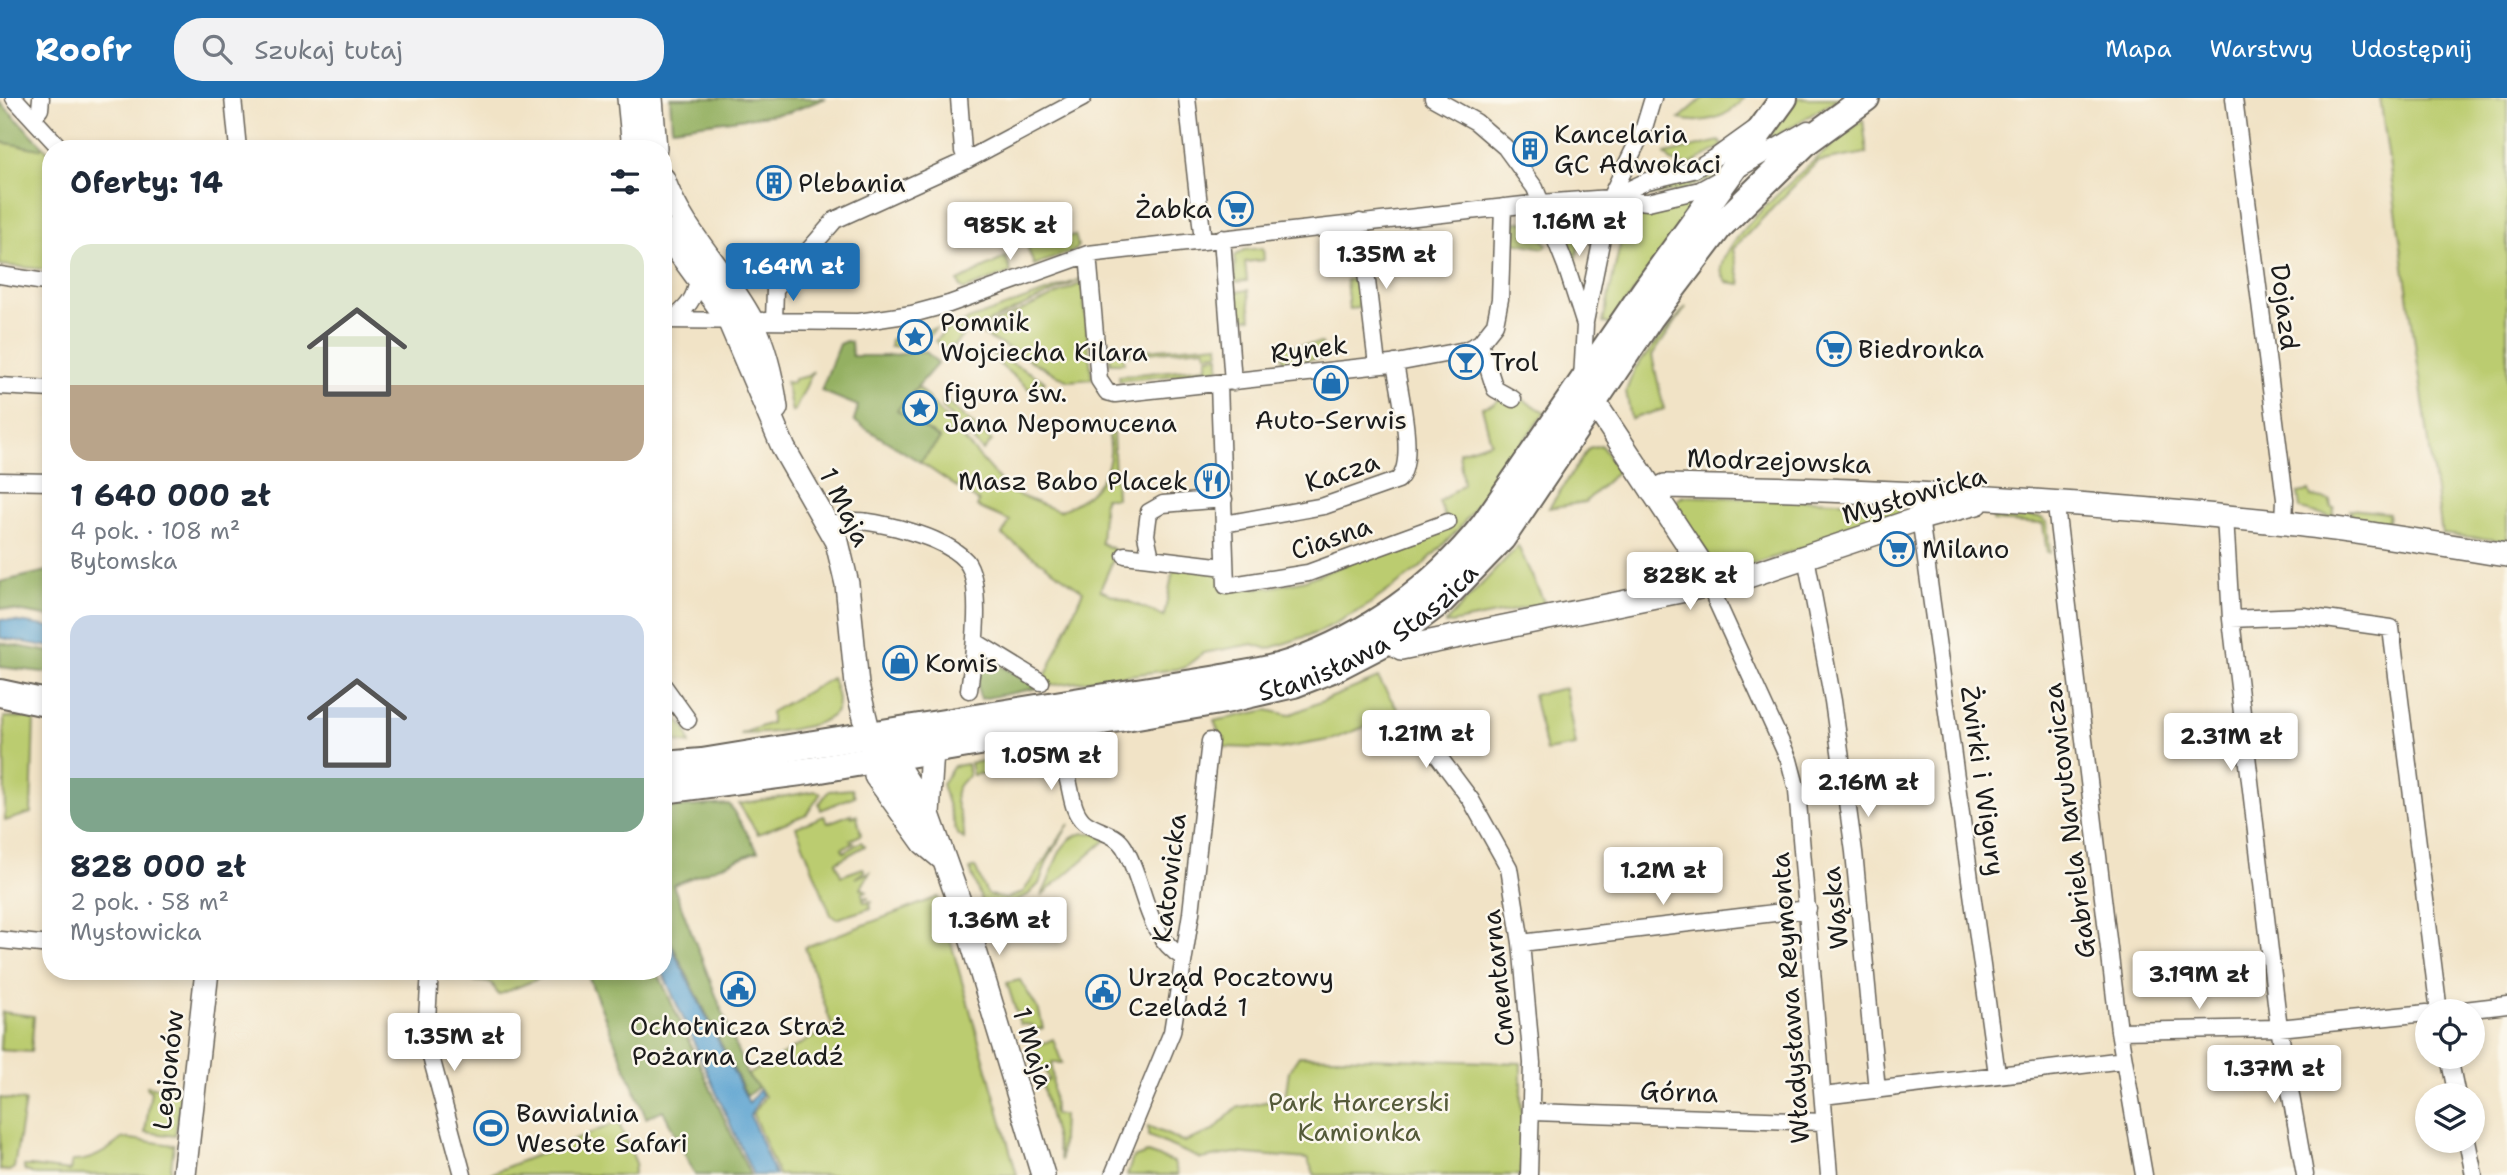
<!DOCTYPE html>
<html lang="pl">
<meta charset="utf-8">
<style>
:root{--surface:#fff;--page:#f2f2f3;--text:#1f2937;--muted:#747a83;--accent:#1f6fb2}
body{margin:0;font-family:"Shantell Sans",sans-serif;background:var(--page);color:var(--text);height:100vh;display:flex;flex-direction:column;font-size:26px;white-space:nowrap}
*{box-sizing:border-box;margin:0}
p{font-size:23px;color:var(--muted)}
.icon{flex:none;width:38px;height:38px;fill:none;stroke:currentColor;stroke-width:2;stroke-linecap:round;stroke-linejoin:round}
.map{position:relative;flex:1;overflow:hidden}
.sheet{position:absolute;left:42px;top:42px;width:630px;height:840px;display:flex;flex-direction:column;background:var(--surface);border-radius:28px;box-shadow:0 4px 10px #0003}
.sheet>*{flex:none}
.fabs{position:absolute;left:2415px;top:901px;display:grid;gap:14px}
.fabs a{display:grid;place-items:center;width:70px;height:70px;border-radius:50%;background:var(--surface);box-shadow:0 4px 10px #0003;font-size:35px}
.price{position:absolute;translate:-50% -60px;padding:0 16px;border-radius:7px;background:#fff;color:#222;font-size:23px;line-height:46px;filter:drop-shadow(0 2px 4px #0008)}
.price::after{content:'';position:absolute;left:50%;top:42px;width:21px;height:16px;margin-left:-10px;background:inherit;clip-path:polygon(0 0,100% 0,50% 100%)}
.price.active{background:var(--accent);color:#fff}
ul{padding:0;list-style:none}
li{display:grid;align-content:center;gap:14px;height:371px;padding:0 28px}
li span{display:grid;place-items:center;height:217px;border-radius:21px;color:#555}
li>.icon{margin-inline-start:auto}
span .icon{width:126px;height:126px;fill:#fffc;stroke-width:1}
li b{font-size:30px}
h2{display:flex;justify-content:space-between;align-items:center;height:84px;padding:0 28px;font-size:30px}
header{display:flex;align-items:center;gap:42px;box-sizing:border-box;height:98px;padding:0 35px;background:var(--accent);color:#fff}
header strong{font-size:33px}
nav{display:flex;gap:38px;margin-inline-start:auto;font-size:24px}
.search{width:490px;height:63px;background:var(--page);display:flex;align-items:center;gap:18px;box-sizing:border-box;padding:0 24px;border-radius:28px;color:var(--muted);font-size:26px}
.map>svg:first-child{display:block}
.green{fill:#bbcc6f;stroke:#6c7446;stroke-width:2}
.forest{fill:#94b062;stroke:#58663f;stroke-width:2}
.water{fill:#5aa2d0;stroke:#3b5f76;stroke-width:2}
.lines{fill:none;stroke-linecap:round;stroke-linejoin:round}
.street-casing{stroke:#676258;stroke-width:19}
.secondary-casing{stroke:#676258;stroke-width:26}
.primary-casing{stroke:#676258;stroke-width:30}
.street{stroke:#fff;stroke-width:16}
.secondary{stroke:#fff;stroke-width:23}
.primary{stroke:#fff;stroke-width:26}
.labels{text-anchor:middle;stroke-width:5;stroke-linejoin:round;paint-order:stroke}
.poi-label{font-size:26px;fill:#1c1c1c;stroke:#fbf7ec;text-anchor:start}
.street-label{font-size:26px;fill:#1c1c1c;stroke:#fbf7ec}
.park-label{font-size:26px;fill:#545a39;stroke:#fbf7ec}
</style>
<header>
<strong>Roofr</strong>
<div class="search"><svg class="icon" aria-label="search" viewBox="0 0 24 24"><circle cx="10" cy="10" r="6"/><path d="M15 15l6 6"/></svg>Szukaj tutaj</div>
<nav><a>Mapa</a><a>Warstwy</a><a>Udostępnij</a></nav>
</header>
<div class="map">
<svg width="2507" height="1077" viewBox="0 0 2507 1077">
<rect width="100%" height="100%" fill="#fbf7ec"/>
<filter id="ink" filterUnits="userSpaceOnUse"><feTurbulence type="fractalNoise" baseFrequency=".0143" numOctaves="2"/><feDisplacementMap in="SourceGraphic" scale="14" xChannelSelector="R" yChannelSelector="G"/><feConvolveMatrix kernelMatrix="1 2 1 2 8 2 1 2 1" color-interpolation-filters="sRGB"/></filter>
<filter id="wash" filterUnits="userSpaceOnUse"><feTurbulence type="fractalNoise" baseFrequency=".00686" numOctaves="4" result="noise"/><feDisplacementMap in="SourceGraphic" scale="28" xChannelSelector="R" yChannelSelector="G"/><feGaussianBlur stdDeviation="1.57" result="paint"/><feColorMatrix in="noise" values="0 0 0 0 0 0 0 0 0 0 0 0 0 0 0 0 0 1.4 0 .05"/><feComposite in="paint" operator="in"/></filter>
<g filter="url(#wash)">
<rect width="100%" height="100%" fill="#f1e3c6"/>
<path class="green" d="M1703 0H1744C1729 20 1703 27 1679 21Z
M1797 0H1839L1771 41V36Z
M2380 0H2507V443L2442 436Z
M1863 22 1867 55 1817 64 1733 151 1741 186 1727 184C1724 180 1721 175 1721 170 1723 138 1835 43 1863 22Z
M1719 43 1723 48 1687 68 1671 63 1665 56Z
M0 44 40 51 42 47 51 57V172L0 167Z
M1730 57 1716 79 1682 92 1647 98 1646 95 1649 90Z
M1703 98 1610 227 1603 224 1627 115 1672 107Z
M1583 119 1584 122 1576 161 1570 156 1557 125 1561 121Z
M1517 124C1533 123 1539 135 1547 147L1544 150 1513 144 1510 131Z
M1075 137 1078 148 1076 152 1034 167 1027 148Z
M1342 142 1351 149 1355 173 1346 174 1344 155 1324 157 1323 144Z
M1263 150 1264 162 1245 164 1247 183 1235 184V158L1244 152Z
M1006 159 1011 174 964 192 961 190 958 183Z
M1084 180 965 235 948 254 935 243 949 229Z
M1357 181 1359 210 1349 211 1346 182Z
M1082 185 1092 281 1068 283 976 233Z
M1248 192 1251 220 1238 221 1235 194Z
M1686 209 1652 258 1664 311 1631 321 1626 293 1635 270Z
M936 230 923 245 890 249 891 241Z
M1322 245 1323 260 1283 264 1281 249Z
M1218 246 1219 255 1206 256 1205 250 1123 257 1124 265H1110L1109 255Z
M990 253 1045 283 1034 295 999 266Z
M1219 258V270L1209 274 1119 283V278L1207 269V259Z
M813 273 795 312 792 314 786 284 793 285 794 281 808 278Z
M918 289 1010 394 1059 413C1092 400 1118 374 1108 336L1113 335 1116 400H1104L1101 445 1117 453 1100 492 1164 518 1174 468 1221 473 1224 492 1273 489 1305 482 1448 427 1439 404 1463 386 1459 354 1491 344 1482 309 1493 306 1509 294 1545 314 1458 432 1419 471 1364 510 1319 534 1268 551 1253 546 1203 555 1184 570 1047 588 1045 579 1083 493 1002 437 1010 423 977 409 979 404 920 364 940 341 897 312Z
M943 301 992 343 983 353 943 310Z
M1601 347 1618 373 1585 404 1549 410 1589 350Z
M2309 393 2311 399 2330 402 2331 409 2334 410 2333 419 2300 411 2298 395Z
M1682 398 1899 405 1900 418 1729 474 1711 461 1677 410 1676 404Z
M2350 411 2389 415 2387 428 2352 421Z
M2005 417 2041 420 2047 424 2050 455H2047L2043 426 1993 423V419Z
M1518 448 1545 506 1446 526V524Z
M832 580C835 589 841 603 836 613 827 631 760 636 740 636L771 625V614Z
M1378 580 1398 612 1387 620 1334 641 1279 651 1225 649 1214 623 1267 612 1289 617Z
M1565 590 1576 648 1546 653 1533 597Z
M674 616 686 632 690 646 676 644 668 636V626Z
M4 619 34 620 31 715 5 723Z
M1024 657 1030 665 1028 671 1020 669 973 677 970 665Z
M967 666 969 678C940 697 967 716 964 741L957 736 942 686 954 668Z
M852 691 855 698 821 712 819 706 829 693Z
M816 693 821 695 807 716 758 736 739 706Z
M851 716 852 719 857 717 861 737 850 742 854 745 842 750 844 754 861 744 865 748 836 764 841 778 863 770 865 773 855 780 870 774 861 790 867 793 862 795 863 799H869L863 801 864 804 873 803 869 804 871 810 836 821 831 817 796 729 824 718 828 725Z
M1069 726 1047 763 1039 786 1028 797 1010 806 985 812 970 771 975 769 987 796 1005 801 1023 794Z
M1084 735H1095L1106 742 1041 798C1055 777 1054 741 1084 735Z
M938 799 1017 1077H778L753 1016 765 998 747 977 832 928 805 849Z
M446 873H557L498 897 492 885 447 880Z
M1020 882 1039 913 1043 930 1035 932 1032 927 1020 926 1007 885Z
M2 914 34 918 31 954 0 952Z
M1053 941 1062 965H1052L1054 1017H1063L1061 1063 1042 985 1049 982 1045 971 1037 973 1028 952Z
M1299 958 1521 965V1077H1315L1307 1061 1235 1055 1201 1061 1148 1038V1028L1184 1044 1213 1033 1236 1010 1285 1000 1289 973Z
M147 988 182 993 175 1038 145 1034 151 993 147 991Z
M0 1000 25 1003 14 1070 9 1073 0 1072Z
M618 1024 636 1065 633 1077H487Z
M123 1040 174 1047 170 1077H36L24 1072V1068H30L70 1073 72 1063C92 1064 108 1052 123 1040Z
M1147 1055 1174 1064 1178 1077H1127L1133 1060Z"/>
<path class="forest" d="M670 0H826L790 14 672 30Z
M0 4 42 47 40 51 0 44Z
M846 243 851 244 852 258H886L925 253 938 265 897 312 940 341 920 364 854 323 858 308 821 293 839 246Z
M51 472V519L0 510V484Z
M0 545 51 554V575L0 569Z
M985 561 991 562 1038 590 981 601C975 590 978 571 985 561Z
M729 706 758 753 673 787 747 977 758 989 747 998 663 828V710Z
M586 873H657L750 1077H695L663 1012 646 1020Z"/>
<path class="water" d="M0 521 51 529V549L0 540Z
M663 832 749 1005 759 992 762 997 750 1017 775 1077H753L662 873Z"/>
</g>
<g filter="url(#ink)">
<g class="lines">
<g class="street-casing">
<path id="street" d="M14 0 61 51
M233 0 238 51
M959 0 963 53 967 62
M1187 0 1203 143
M1433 0 1476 24 1505 49 1535 90 1566 168 1585 227 1582 282
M2234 0 2285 401 2284 425
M34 19 40 11 41 0
M1740 70 1808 31
M1611 100 1647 83 1693 72 1717 58 1756 30
M1360 124 1377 267
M1222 140 1233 284
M1088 156 1099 282 1107 294 1115 296 1391 266 1466 252 1480 245 1495 226 1500 201 1503 109
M0 177 51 185
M663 222 858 224 912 216 949 206 1088 156 1541 105 1610 100 1648 104 1700 92 1720 81
M672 222C687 210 695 201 698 182
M774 223 775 191 835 122 967 62 1083 0
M1585 224 1610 100 1643 33 1653 0
M1480 245 1495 291 1513 301
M1219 286 1226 488 1308 475 1448 424
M0 288 51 291
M0 383 51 384
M2058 404 2057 417 2119 933 2144 1077
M1919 412 1997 976
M2225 418 2231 521 2279 930 2305 1077
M1224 426 1324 408 1398 382C1417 364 1399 292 1395 265
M829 428C850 418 877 425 898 430 920 436 950 445 966 463 984 485 973 564 969 592
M1125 457 1225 469
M1806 459 1833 603 1854 754 1877 992
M1151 460 1146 437 1149 414 1163 406 1224 401
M1709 487 1789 662 1797 692 1829 1077
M2231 521 2304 518 2391 530 2439 914
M976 544 1041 584
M663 587 688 622
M1418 631 1471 702 1509 770 1521 845 1532 965 1529 1077
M1018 638C1030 646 1050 654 1059 664 1074 680 1067 709 1084 724 1096 734 1115 734 1124 749 1146 786 1144 837 1184 860
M1059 664 1076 628
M0 842 51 847
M1521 845 1808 811
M430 873 427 921 431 959 463 1077
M2447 914 2507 907
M2119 933 2279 930 2427 915
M2449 959 2457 998
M1823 998 2124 962
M1533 1014 1824 1024
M2467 1043 2474 1077
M1113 1077 1172 934 1191 815 1210 643"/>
</g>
<g class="secondary-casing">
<path id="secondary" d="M629 0 634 51
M651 0 655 51
M663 81C682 135 725 173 751 222 765 249 772 281 776 310
M663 132 729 222 784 351 837 444 847 486 857 587 869 636 878 659 876 678 924 745 942 760
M1584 289 1697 460 1709 487
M1653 394 1665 388C1869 391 2073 402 2277 424 2354 432 2430 445 2507 457
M1389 542 1401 550 1739 481 1921 420 1977 405
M878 659 897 668 928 716 965 820 1043 1077
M928 716 932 652
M184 1077 207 873"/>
</g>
<g class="primary-casing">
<g id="primary">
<path d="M0 595 51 606"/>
<path d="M663 667 702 664 1218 581C1242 576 1268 573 1291 565 1368 538 1434 490 1484 427L1644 194 1784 0"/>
<path id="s1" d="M663 692 809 673 1225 602 1294 586 1335 570 1389 542 1442 502 1502 440 1650 220 1719 129 1807 43 1866 0"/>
</g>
</g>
<use href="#street" class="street"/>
<use href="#secondary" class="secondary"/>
<use href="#primary" class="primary"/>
</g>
</g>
<defs>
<g id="building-ring" transform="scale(1.75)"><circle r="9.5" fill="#fbf7ec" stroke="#1f6fb2" stroke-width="1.5"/><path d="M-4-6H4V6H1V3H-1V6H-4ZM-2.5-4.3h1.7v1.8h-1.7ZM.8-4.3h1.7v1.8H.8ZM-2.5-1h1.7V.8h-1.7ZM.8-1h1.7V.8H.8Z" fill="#1f6fb2"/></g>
<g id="supermarket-ring" transform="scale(1.75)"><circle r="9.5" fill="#fbf7ec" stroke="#1f6fb2" stroke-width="1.5"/><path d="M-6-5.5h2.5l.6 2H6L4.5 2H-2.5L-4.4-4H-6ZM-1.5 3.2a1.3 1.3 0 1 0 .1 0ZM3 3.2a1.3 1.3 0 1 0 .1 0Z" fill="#1f6fb2"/></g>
<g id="sight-ring" transform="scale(1.75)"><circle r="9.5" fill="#fbf7ec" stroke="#1f6fb2" stroke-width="1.5"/><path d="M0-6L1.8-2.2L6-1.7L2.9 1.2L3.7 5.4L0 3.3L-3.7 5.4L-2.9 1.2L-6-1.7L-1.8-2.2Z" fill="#1f6fb2"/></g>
<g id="bar-ring" transform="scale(1.75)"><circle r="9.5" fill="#fbf7ec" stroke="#1f6fb2" stroke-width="1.5"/><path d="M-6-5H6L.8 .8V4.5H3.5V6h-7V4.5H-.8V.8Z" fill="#1f6fb2"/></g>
<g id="shop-ring" transform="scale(1.75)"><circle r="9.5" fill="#fbf7ec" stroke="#1f6fb2" stroke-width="1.5"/><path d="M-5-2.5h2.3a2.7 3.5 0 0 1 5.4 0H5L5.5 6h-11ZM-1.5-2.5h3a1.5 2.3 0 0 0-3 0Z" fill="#1f6fb2"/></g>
<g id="restaurant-ring" transform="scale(1.75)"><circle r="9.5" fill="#fbf7ec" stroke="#1f6fb2" stroke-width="1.5"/><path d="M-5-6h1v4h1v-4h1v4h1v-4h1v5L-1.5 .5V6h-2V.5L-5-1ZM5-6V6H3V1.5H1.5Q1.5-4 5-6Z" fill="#1f6fb2"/></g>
<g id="civic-ring" transform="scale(1.75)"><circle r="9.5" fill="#fbf7ec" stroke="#1f6fb2" stroke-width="1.5"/><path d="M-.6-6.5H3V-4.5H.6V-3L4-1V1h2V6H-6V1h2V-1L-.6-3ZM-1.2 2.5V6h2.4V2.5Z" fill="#1f6fb2"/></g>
<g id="stadium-ring" transform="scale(1.75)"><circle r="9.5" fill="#fbf7ec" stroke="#1f6fb2" stroke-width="1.5"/><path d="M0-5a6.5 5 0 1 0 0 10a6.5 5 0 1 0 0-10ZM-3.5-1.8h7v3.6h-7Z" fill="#1f6fb2"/></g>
</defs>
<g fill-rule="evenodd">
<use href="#building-ring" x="1530" y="51"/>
<use href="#building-ring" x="774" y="85"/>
<use href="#supermarket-ring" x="1236" y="111"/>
<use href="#sight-ring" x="915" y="239"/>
<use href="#supermarket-ring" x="1834" y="251"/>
<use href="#bar-ring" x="1466" y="264"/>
<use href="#shop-ring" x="1331" y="285"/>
<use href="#sight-ring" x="920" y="310"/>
<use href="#restaurant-ring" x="1212" y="383"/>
<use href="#supermarket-ring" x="1897" y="451"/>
<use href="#shop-ring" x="900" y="565"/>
<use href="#civic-ring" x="738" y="891"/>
<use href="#civic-ring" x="1103" y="894"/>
<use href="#stadium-ring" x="491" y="1030"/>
</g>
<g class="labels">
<g class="poi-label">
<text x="1554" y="45">Kancelaria<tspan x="1554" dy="30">GC Adwokaci</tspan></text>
<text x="798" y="94">Plebania</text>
<text x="1212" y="120" text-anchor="end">Żabka</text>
<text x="940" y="233">Pomnik<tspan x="940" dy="30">Wojciecha Kilara</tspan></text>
<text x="1858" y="260">Biedronka</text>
<text x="1490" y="273">Trol</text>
<text x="944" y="304">figura św.<tspan x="944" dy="30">Jana Nepomucena</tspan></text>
<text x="1331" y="331" text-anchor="middle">Auto-Serwis</text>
<text x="1188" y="392" text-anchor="end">Masz Babo Placek</text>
<text x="1922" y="460">Milano</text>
<text x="925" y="574">Komis</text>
<text x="1128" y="888">Urząd Pocztowy<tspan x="1128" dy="30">Czeladź 1</tspan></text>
<text x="738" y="937" text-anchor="middle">Ochotnicza Straż<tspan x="738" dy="30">Pożarna Czeladź</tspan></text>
<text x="516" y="1024">Bawialnia<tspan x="516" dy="30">Wesołe Safari</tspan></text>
</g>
<g class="street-label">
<text transform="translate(2285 209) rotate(83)" y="9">Dojazd</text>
<text transform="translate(1309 251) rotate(-7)" y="9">Rynek</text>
<text transform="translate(1779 363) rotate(2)" y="9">Modrzejowska</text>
<text transform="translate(1342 374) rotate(-18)" y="9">Kacza</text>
<text transform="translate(1914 397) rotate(-16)" y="9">Mysłowicka</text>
<text transform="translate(845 409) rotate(64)" y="9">1 Maja</text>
<text transform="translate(1331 440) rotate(-19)" y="9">Ciasna</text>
<text dy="9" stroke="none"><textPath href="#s1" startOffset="730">Stanisława Staszica</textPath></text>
<text transform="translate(1983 683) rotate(82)" y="9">Żwirki i Wigury</text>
<text transform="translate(2069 723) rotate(-97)" y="9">Gabriela Narutowicza</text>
<text transform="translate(1169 780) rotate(-83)" y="9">Katowicka</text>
<text transform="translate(1835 810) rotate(-96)" y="9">Wąska</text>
<text transform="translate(1498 880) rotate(-96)" y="9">Cmentarna</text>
<text transform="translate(1790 900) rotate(-94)" y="9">Władysława Reymonta</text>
<text transform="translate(1033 950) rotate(73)" y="9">1 Maja</text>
<text transform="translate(168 972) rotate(-84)" y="9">Legionów</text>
<text transform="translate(1679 994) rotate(2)" y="9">Górna</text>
</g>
<g class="park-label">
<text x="1359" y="1013">Park Harcerski<tspan x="1359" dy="30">Kamionka</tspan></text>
</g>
</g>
</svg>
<div class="fabs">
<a><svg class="icon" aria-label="locate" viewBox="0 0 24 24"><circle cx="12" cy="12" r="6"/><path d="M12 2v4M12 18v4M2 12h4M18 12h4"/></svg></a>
<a><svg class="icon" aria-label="layers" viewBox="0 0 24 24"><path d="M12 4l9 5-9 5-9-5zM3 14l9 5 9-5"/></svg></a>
</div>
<b class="price" style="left:1579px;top:160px">1.16M zł</b>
<b class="price" style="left:1010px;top:164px">985K zł</b>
<b class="price" style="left:1386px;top:193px">1.35M zł</b>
<b class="price active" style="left:793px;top:205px">1.64M zł</b>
<b class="price" style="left:1690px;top:514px">828K zł</b>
<b class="price" style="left:1426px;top:672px">1.21M zł</b>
<b class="price" style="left:2231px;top:675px">2.31M zł</b>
<b class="price" style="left:1051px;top:694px">1.05M zł</b>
<b class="price" style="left:1868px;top:721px">2.16M zł</b>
<b class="price" style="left:1663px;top:809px">1.2M zł</b>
<b class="price" style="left:999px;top:859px">1.36M zł</b>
<b class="price" style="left:2199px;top:913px">3.19M zł</b>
<b class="price" style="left:454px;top:975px">1.35M zł</b>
<b class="price" style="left:2274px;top:1007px">1.37M zł</b>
<section class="sheet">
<h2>Oferty: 14<svg class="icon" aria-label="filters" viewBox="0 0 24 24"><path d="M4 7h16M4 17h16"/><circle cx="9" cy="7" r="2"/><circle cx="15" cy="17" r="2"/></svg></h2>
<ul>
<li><span style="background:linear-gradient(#dfe7d0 65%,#b9a48a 0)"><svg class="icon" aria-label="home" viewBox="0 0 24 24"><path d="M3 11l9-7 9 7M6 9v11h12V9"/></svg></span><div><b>1 640 000 zł</b><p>4 pok. · 108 m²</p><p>Bytomska</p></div></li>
<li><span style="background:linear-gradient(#c9d6e8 75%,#7fa58c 0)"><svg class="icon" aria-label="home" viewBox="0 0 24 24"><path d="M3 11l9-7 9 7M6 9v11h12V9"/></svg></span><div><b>828 000 zł</b><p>2 pok. · 58 m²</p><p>Mysłowicka</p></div></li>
</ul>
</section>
</div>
